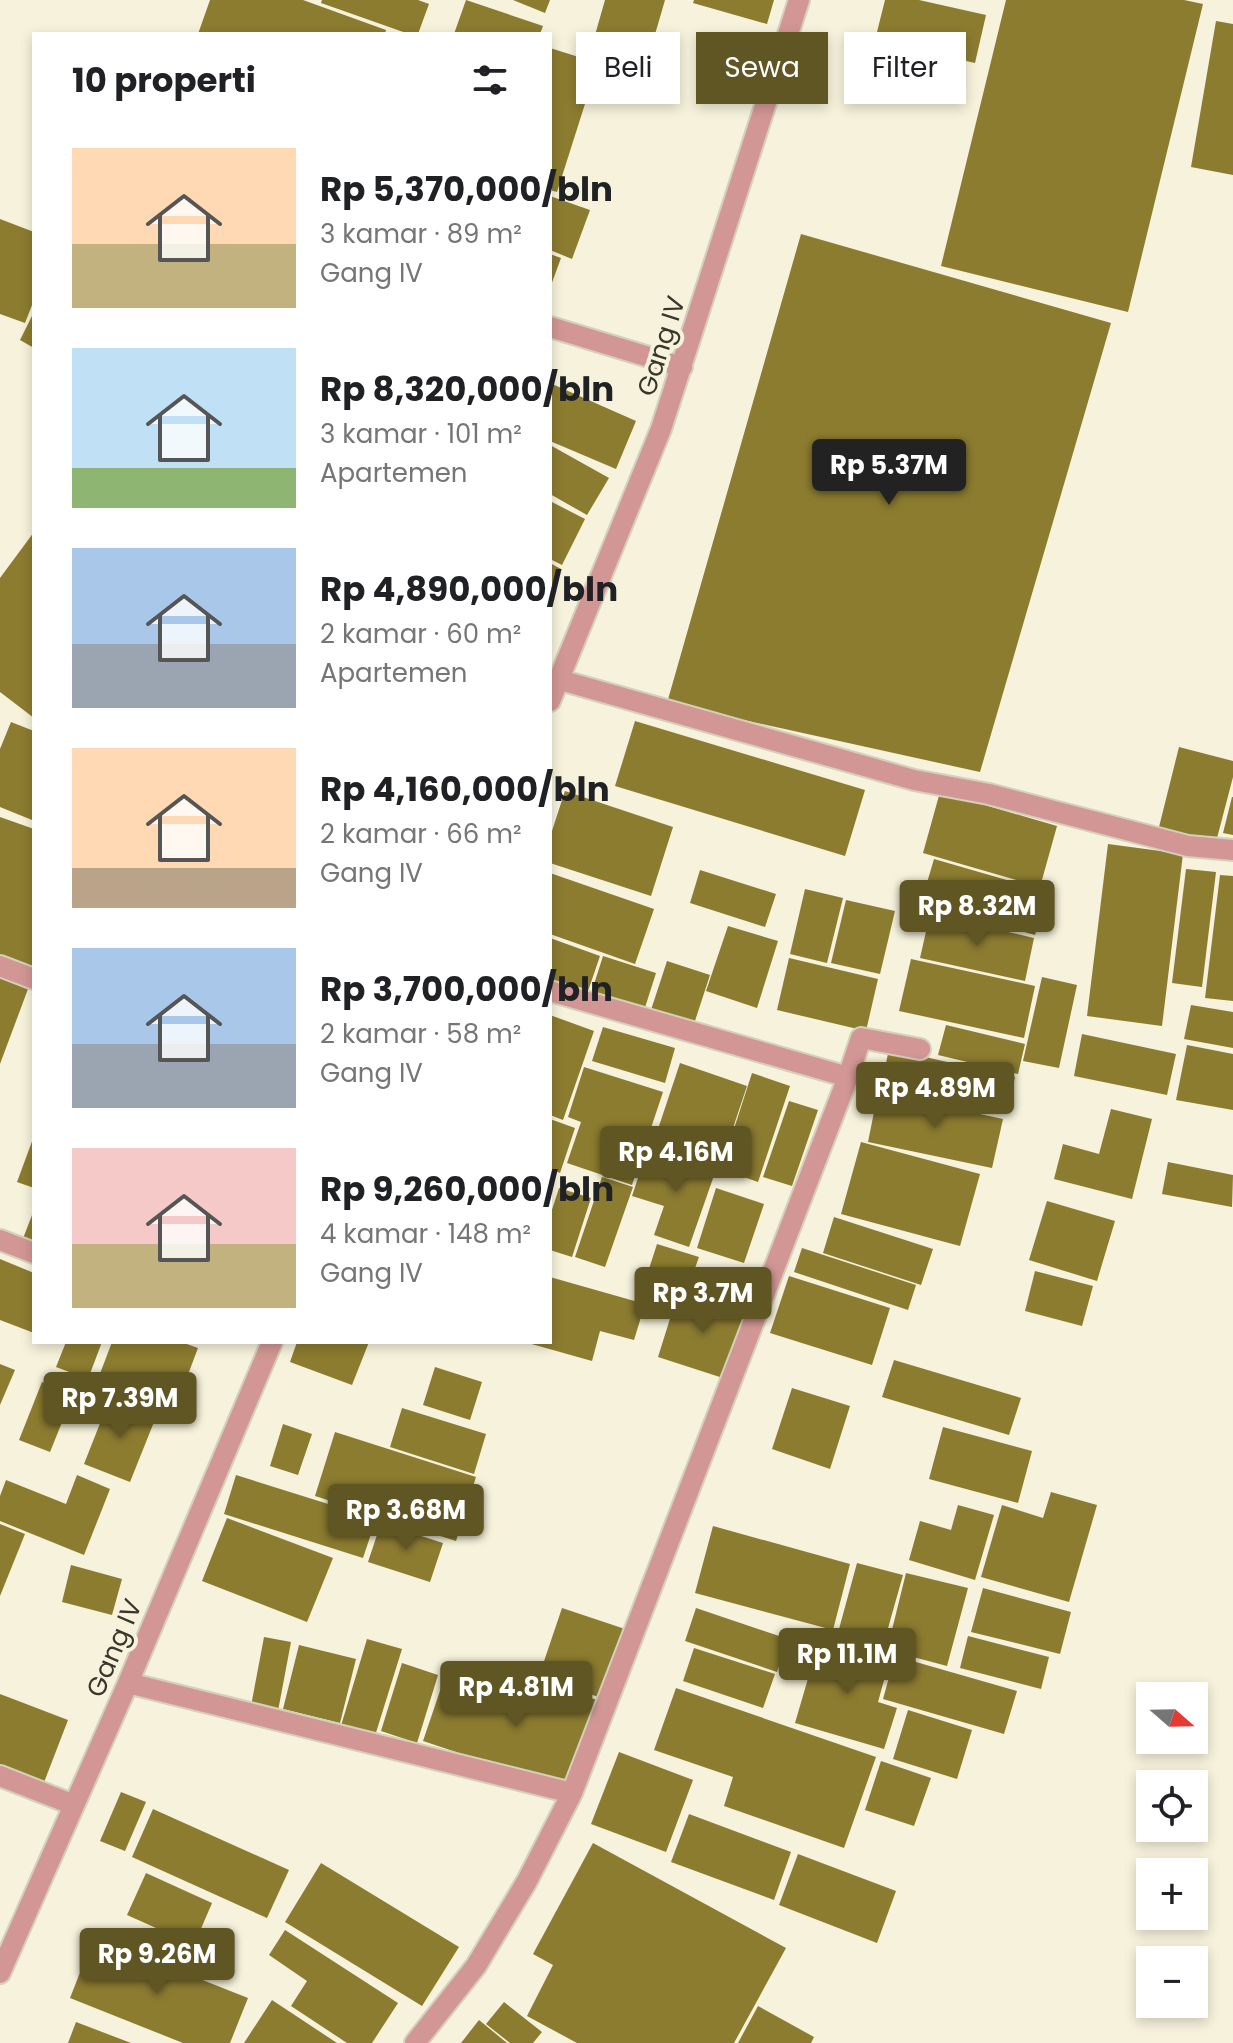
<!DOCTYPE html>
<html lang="id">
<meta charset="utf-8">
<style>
:root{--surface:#fff;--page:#f6f6f6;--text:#202124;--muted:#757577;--accent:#5f5623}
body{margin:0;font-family:Poppins,sans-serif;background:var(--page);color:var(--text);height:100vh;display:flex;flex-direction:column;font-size:30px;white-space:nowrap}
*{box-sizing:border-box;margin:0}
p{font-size:26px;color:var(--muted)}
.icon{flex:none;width:44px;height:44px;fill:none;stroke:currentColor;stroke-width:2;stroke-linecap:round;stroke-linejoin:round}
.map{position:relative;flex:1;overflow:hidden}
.details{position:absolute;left:32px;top:32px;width:520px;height:1312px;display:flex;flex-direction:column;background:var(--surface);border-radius:0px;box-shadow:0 4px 12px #0003}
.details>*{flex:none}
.top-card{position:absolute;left:576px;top:32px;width:536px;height:72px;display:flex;gap:16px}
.needle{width:52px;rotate:110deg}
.tools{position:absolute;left:1136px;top:1682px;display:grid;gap:16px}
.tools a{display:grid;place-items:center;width:72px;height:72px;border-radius:0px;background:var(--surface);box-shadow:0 4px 12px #0003;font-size:40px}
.price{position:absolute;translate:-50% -68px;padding:0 18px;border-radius:8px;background:var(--accent);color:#fff;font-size:26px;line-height:52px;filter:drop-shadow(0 2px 4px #0008)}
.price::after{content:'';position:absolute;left:50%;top:48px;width:24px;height:18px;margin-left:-12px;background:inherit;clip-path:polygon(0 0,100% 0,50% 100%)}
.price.active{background:#222;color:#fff}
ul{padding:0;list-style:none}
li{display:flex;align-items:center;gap:24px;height:200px;padding:0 40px}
li span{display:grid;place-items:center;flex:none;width:224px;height:160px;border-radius:0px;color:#555}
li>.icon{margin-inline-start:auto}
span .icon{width:96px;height:96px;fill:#fffc;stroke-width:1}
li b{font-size:34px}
h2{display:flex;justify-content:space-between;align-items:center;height:96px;padding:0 40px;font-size:34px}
.pill{padding:0 28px;border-radius:0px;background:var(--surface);box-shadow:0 4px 12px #0003;font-size:28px;line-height:72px}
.pill.active{background:var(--accent);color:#fff}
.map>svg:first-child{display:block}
.building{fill:#8c7c30}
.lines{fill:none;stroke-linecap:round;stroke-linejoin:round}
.minor-casing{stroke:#d4d0bc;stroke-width:24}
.minor{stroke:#d29794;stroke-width:20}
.labels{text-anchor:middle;stroke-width:8;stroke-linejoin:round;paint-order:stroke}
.street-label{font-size:26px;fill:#38362d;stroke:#f6f2db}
</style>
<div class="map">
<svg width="1233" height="2043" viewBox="0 0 1233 2043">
<rect width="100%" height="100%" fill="#f6f2db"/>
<path class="building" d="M210 0H303L386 30 385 34H198Z
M322 0H418L429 4 418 34H409L321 3Z
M466 0 543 26 540 34H454Z
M513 0H550L545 13Z
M605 0H665L640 86 601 76 608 54 591 49Z
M694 0H774L767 24 693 3Z
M885 0H919L986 15 975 63 875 40Z
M1006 0H1184L1203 4 1128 312 941 266Z
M1216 21 1233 24V175L1191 167Z
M550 48 598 63 557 192 550 190Z
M550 196 590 210 572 259 550 250Z
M0 219 34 232V300L25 323 0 314Z
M801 234 1111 323 980 772 667 703Z
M550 254 561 258 550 288Z
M34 312V348L20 340Z
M550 383 636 421 616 469 550 441Z
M550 445 609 478 587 515 550 494Z
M550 501 585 519 562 565 550 559Z
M34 532V718L0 692V578Z
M550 563 561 569 550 590Z
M635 721 865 790 845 856 615 786Z
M11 722 34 731V814L32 820 0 807V749Z
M1179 747 1233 761V777L1216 842 1159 827Z
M565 791 673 827 651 896 550 863V837Z
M940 792 1057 826 1040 887 923 853Z
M1232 797H1233V835L1223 833Z
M0 817 34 829V970L0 958Z
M1108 844 1183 854 1162 1026 1087 1016Z
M934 859 1048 892 1035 935 921 903Z
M1186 869 1216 872 1202 987 1172 983Z
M700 870 776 894 765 927 690 903Z
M550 873 654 909 635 964 550 934Z
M1220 875 1233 876V1001L1205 998Z
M805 889 843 898 827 963 790 954Z
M846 900 895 911 880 974 831 963Z
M930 914 1034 938 1025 981 920 958Z
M728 926 778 941 757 1008 706 991Z
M550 938 600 956 585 1000 550 988Z
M603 956 656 973 642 1017 589 1000Z
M789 958 878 979 866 1031 777 1010Z
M911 959 1035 986 1024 1038 899 1011Z
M667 961 710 975 693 1027 650 1013Z
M0 970 31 981 0 1064Z
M1042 977 1077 985 1059 1068 1023 1061Z
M1191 1005 1233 1012V1048L1184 1039Z
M550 1015 594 1031 563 1120 550 1115Z
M946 1025 1025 1044 1018 1074 938 1055Z
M603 1027 675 1048 665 1083 592 1061Z
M1082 1034 1176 1054 1167 1095 1074 1076Z
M1187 1045 1233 1054V1110L1176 1100Z
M889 1049 1015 1077 1007 1112 881 1086Z
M680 1063 747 1086 724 1155 657 1132Z
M584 1067 663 1092 632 1185 567 1163 581 1122 568 1117Z
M752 1073 790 1086 758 1182 721 1169Z
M878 1092 1003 1119 992 1168 868 1142Z
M789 1101 818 1110 792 1186 763 1177Z
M1111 1109 1152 1119 1132 1199 1054 1179 1063 1144 1099 1154Z
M550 1119 575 1128 560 1173 550 1169Z
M34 1136V1188L17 1182Z
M861 1142 980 1174 960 1246 841 1214Z
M682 1153 718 1164 689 1247 654 1235 664 1206 632 1196 646 1154 678 1165Z
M1168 1162 1233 1175 1232 1207 1162 1194Z
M602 1177 633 1187 605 1267 575 1257Z
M559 1188 591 1198 572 1257 550 1250V1216Z
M716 1188 764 1204 744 1263 697 1248Z
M1047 1201 1115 1221 1097 1281 1029 1260Z
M34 1210V1245L22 1241Z
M834 1217 933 1249 921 1285 823 1253Z
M657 1244 699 1257 689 1285 648 1272Z
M802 1248 916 1285 908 1310 794 1272Z
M0 1259 34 1273V1333L0 1320Z
M1035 1271 1093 1286 1082 1326 1025 1311Z
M789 1276 890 1308 872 1365 770 1333Z
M550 1277 645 1304 634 1340 600 1331 592 1361 528 1343 550 1342Z
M679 1290 748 1313 726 1379 658 1357Z
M66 1342H102L88 1379 56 1367Z
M112 1342H181L198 1348 175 1409 98 1379Z
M297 1342H369L352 1385 290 1362Z
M894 1360 1021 1398 1009 1435 882 1397Z
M0 1364 15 1370 0 1405Z
M435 1367 482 1382 470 1420 423 1405Z
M42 1382 73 1395 50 1452 19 1440Z
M792 1388 850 1406 830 1469 772 1449Z
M110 1398 156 1417 130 1482 84 1464Z
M402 1408 486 1434 474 1474 390 1447Z
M283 1424 312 1434 298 1475 270 1466Z
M943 1427 1032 1451 1018 1503 929 1479Z
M335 1432 476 1477 456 1541 315 1496Z
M77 1475 110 1489 84 1555 0 1521V1496L6 1480 66 1504Z
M236 1475 376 1519 363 1558 224 1514Z
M1051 1492 1097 1505 1069 1602 981 1577 1002 1505 1043 1518Z
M958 1505 994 1515 975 1580 909 1560 920 1521 951 1530Z
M227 1518 333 1558 307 1622 202 1581Z
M381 1523 443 1543 430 1582 368 1562Z
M0 1524 25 1534 0 1596Z
M713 1526 850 1564 833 1630 695 1593Z
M857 1563 903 1575 881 1653 836 1640Z
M71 1565 122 1579 112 1615 62 1602Z
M906 1573 968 1588 947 1666 887 1650Z
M983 1588 1071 1612 1060 1654 971 1632Z
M562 1608 628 1630 604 1699 539 1676Z
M696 1608 788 1639 777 1672 685 1641Z
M968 1636 1049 1657 1041 1689 960 1668Z
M264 1637 291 1642 278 1711 251 1706Z
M367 1639 402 1649 374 1739 340 1729Z
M819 1641 889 1662 878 1702 897 1708 884 1749 795 1723Z
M299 1645 356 1659 340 1723 283 1709Z
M694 1648 775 1674 763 1708 683 1681Z
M895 1656 1017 1691 1004 1734 883 1699Z
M402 1663 438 1675 417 1743 381 1731Z
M531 1678 600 1701 570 1790 423 1741 444 1679 522 1705Z
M676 1688 876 1757 844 1848 724 1806 733 1777 654 1750Z
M0 1694 68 1720 43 1785 0 1768Z
M908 1710 972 1730 957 1779 893 1759Z
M619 1752 693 1780 666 1852 591 1824Z
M881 1761 931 1778 914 1826 865 1810Z
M121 1792 146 1802 125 1851 100 1841Z
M153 1809 289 1870 267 1918 132 1857Z
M689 1814 791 1852 774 1900 671 1862Z
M593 1843 786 1948 734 2043H577L527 2016 553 1965 533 1954Z
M798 1854 896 1891 877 1943 779 1905Z
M321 1863 459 1947 422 2006 285 1922Z
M146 1873 212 1903 194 1945 127 1915Z
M285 1930 398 2003 372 2043H347L291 2006 307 1981 269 1955Z
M94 1937 248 1998 230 2043H183L70 1998Z
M272 2000 337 2043H244Z
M504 2002 542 2032 533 2043H510L486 2024Z
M758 2006 814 2037 811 2043H738Z
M479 2020 507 2043H461Z
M76 2022 131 2043H68Z"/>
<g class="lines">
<g class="minor-casing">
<path id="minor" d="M550 327 682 367
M560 680 914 780 989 794 1188 846 1233 850
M550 701 661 429 799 0
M0 966 34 979
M848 1077 861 1038 920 1049
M0 1240 34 1253
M128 1683 572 1793
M0 1776 74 1805
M0 1973 128 1683 272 1342
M415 2043 476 1966 527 1881 572 1793 848 1077 550 991"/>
</g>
<use href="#minor" class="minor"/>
</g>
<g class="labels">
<g class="street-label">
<text transform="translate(661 346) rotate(-72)" y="9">Gang IV</text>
<text transform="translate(114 1648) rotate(-67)" y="9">Gang IV</text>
</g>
</g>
</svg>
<div class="tools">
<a><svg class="needle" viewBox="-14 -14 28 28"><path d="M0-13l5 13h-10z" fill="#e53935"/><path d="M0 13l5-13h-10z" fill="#757577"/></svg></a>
<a><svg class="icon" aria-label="locate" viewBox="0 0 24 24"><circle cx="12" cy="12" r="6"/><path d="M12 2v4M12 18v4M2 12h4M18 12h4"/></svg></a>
<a>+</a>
<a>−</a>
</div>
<b class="price active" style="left:889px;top:507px">Rp 5.37M</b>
<b class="price" style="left:977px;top:948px">Rp 8.32M</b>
<b class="price" style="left:935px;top:1130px">Rp 4.89M</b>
<b class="price" style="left:676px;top:1194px">Rp 4.16M</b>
<b class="price" style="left:703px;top:1335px">Rp 3.7M</b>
<b class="price" style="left:120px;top:1440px">Rp 7.39M</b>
<b class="price" style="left:406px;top:1552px">Rp 3.68M</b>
<b class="price" style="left:847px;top:1696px">Rp 11.1M</b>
<b class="price" style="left:516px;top:1729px">Rp 4.81M</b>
<b class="price" style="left:157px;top:1996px">Rp 9.26M</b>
<div class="top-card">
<a class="pill">Beli</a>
<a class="pill active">Sewa</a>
<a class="pill">Filter</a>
</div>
<section class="details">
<h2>10 properti<svg class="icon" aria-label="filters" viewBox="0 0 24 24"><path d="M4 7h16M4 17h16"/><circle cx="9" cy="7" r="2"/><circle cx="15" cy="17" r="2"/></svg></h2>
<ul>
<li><span style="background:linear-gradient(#ffd9b3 60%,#c2b280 0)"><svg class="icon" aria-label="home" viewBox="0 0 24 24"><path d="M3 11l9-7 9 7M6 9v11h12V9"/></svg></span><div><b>Rp 5,370,000/bln</b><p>3 kamar · 89 m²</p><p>Gang IV</p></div></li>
<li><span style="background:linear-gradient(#bfe0f5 75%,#8fb573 0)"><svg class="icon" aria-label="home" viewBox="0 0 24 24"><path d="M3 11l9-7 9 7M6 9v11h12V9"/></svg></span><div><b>Rp 8,320,000/bln</b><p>3 kamar · 101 m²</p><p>Apartemen</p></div></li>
<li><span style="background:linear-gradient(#a9c7e8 60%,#9aa5b1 0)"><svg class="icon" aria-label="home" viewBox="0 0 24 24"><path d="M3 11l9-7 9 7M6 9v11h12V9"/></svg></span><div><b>Rp 4,890,000/bln</b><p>2 kamar · 60 m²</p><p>Apartemen</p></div></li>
<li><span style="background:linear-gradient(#ffd9b3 75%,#b9a48a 0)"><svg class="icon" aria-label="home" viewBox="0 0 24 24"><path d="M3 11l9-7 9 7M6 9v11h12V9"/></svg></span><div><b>Rp 4,160,000/bln</b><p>2 kamar · 66 m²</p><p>Gang IV</p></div></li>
<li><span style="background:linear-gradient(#a9c7e8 60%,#9aa5b1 0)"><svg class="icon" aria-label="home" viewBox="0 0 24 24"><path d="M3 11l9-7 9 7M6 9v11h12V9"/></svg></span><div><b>Rp 3,700,000/bln</b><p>2 kamar · 58 m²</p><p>Gang IV</p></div></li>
<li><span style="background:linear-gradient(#f6c9c9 60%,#c2b280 0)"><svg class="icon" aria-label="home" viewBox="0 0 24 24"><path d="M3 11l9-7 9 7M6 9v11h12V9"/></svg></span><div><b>Rp 9,260,000/bln</b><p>4 kamar · 148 m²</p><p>Gang IV</p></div></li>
</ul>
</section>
</div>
